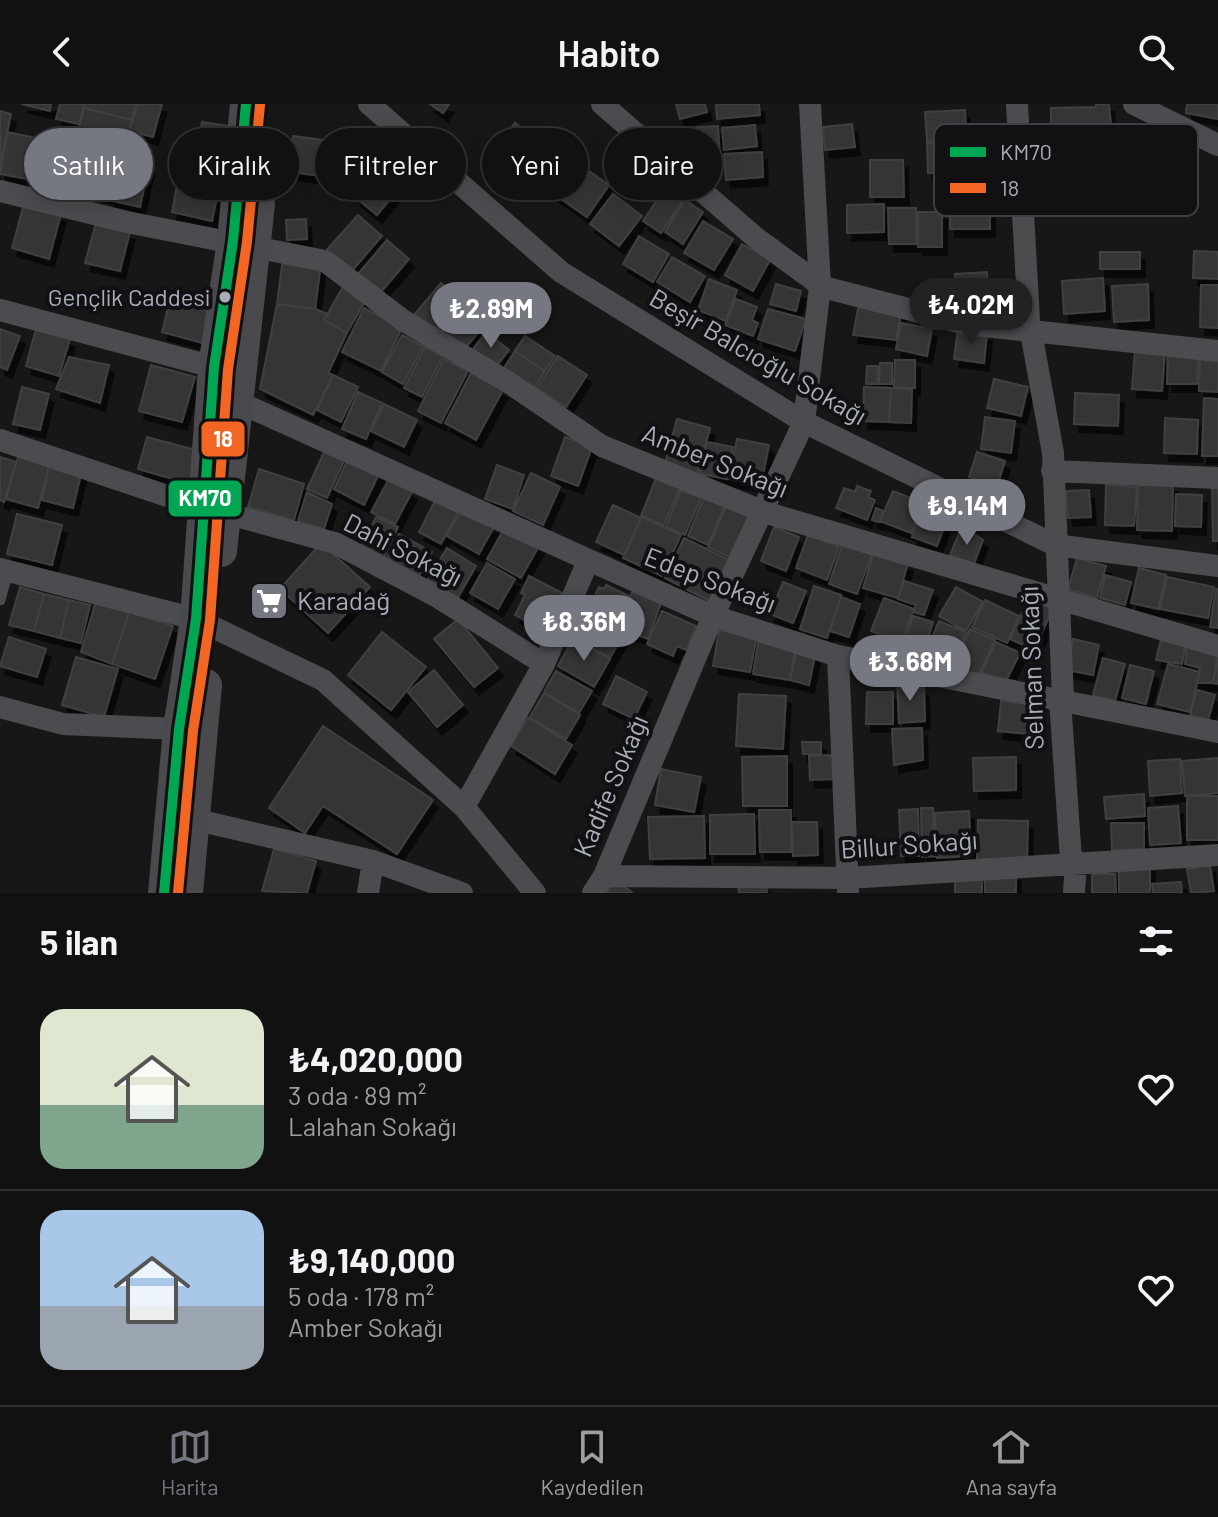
<!DOCTYPE html>
<html lang="tr">
<meta charset="utf-8">
<style>
:root{--surface:#111;--page:#1e1f1f;--text:#f1f3f6;--muted:#9c9d9f;--line:#303131;--accent:#757880}
body{margin:0;font-family:Barlow,sans-serif;background:var(--page);color:var(--text);height:100vh;display:flex;flex-direction:column;font-size:30px;white-space:nowrap}
*{box-sizing:border-box;margin:0}
p{font-size:26px;color:var(--muted)}
.icon{flex:none;width:44px;height:44px;fill:none;stroke:currentColor;stroke-width:2;stroke-linecap:round;stroke-linejoin:round}
.map{position:relative;height:789px;overflow:hidden}
.panel{display:flex;flex-direction:column;background:var(--surface);flex:1}
.panel>*{flex:none}
.hud{position:absolute;left:24px;top:24px;width:800px;height:72px;display:flex;gap:16px}
.price{position:absolute;translate:-50% -68px;padding:0 18px;border-radius:28px;background:var(--accent);color:#fff;font-size:26px;line-height:52px;filter:drop-shadow(0 2px 4px #0008)}
.price::after{content:'';position:absolute;left:50%;top:48px;width:24px;height:18px;margin-left:-12px;background:inherit;clip-path:polygon(0 0,100% 0,50% 100%)}
.price.current{background:#222;color:#fff}
ul{padding:0;list-style:none}
li{display:flex;align-items:center;gap:24px;height:200px;padding:0 40px}
li+li{border-top:2px solid var(--line)}
li span{display:grid;place-items:center;flex:none;width:224px;height:160px;border-radius:24px;color:#555}
li>.icon{margin-inline-start:auto}
span .icon{width:96px;height:96px;fill:#fffc;stroke-width:1}
li b{font-size:34px}
h2{display:flex;justify-content:space-between;align-items:center;height:96px;padding:0 40px;font-size:34px}
.chip{padding:0 28px;border-radius:36px;background:var(--surface);box-shadow:0 4px 20px #0003,0 0 0 2px var(--line);font-size:28px;line-height:72px}
.chip.current{background:var(--accent);color:#fff}
header{display:flex;justify-content:space-between;align-items:center;height:104px;padding:0 40px;background:var(--surface);font-size:36px;font-weight:600}
.dock{display:flex;justify-content:space-around;align-items:center;height:112px;border-top:2px solid var(--line);background:var(--surface);font-size:22px;color:var(--muted)}
.dock a{display:grid;justify-items:center;gap:4px}
.dock .current{color:var(--accent)}
.map>svg:first-child{display:block}
.building{fill:#353536;stroke:#3f4043;stroke-width:2;filter:url(#shadow)}
.lines{fill:none;stroke-linecap:round;stroke-linejoin:round}
.service{stroke:#4b4c50;stroke-width:11}
.minor{stroke:#4b4c50;stroke-width:22}
.secondary{stroke:#4a4a4e;stroke-width:32}
.bus-1-casing{stroke:#111113;stroke-width:16}
.bus-2-casing{stroke:#111113;stroke-width:16}
.bus-1{stroke:#00a651;stroke-width:10}
.bus-2{stroke:#f26522;stroke-width:10}
.bus-dot{fill:#a8adb8;stroke:#111113;stroke-width:3}
.labels{text-anchor:middle;stroke-width:8;stroke-linejoin:round;paint-order:stroke}
.bus-label{font-size:24px;fill:#a8adb8;stroke:#111113;text-anchor:end}
.street-label{font-size:26px;fill:#a8adb8;stroke:#111113}
.poi-label{font-size:26px;fill:#a8adb8;stroke:#111113;text-anchor:start}
.key{fill:#111113;stroke:#3e4045;stroke-width:2}
.key-label{font-size:22px;fill:#a8adb8}
.line-badge{stroke:#111113;stroke-width:3}
.badge-label{font-size:22px;text-anchor:middle;font-weight:bold;fill:#fff}
</style>
<header><svg class="icon" aria-label="back" viewBox="0 0 24 24"><path d="M15 5l-7 7 7 7"/></svg>Habito<svg class="icon" aria-label="search" viewBox="0 0 24 24"><circle cx="10" cy="10" r="6"/><path d="M15 15l6 6"/></svg></header>
<div class="map">
<svg width="1218" height="789" viewBox="0 0 1218 789">
<defs>
<filter id="shadow"><feDropShadow dx="5" dy="8" stdDeviation="0" flood-color="#0009"/></filter>
</defs>
<rect width="100%" height="100%" fill="#171717"/>
<path class="building" d="M21 0H51L50 7Z
M60 0H84L79 20 56 15Z
M85 0H136L132 16 84 4Z
M137 0H162L153 33 130 27Z
M430 0H449L443 9Z
M676 0H705L707 8 680 15Z
M716 0H759L760 11 717 15Z
M1096 0H1109L1112 33H1107L1108 44 1051 46V4L1096 3Z
M1187 0H1218V15L1186 9Z
M84 4 132 16 124 47 93 40 91 45 75 41Z
M965 6 966 35 927 37 925 8Z
M0 7 11 10 0 64Z
M202 18 236 23 232 51 198 47Z
M515 19 535 35 511 65 491 49Z
M852 20 855 43 825 46 823 23Z
M755 21 757 42 724 46 722 24Z
M718 22 720 55 689 57 686 24Z
M540 27 569 50 558 66 548 59 537 75 517 62Z
M7 28 37 34 28 75 0 70Z
M293 32 332 37 328 73 289 68Z
M927 39H965V69H928Z
M92 42 119 47 109 92 83 87Z
M59 46 84 50 80 101 43 87Z
M762 48 763 73 726 76 724 50Z
M118 55 149 62 140 103 109 96Z
M870 56H903L904 93H870Z
M576 58 609 81 587 113 554 90Z
M181 61 222 70 212 117 172 108Z
M374 70 396 88 377 111 355 93Z
M665 84 683 97 661 129 643 117Z
M613 90 642 112 619 142 590 120Z
M685 96 703 108 683 140 665 128Z
M24 100 61 110 49 155 12 144Z
M884 100V128L847 129V101Z
M888 104H916L917 140H889Z
M950 104H990V125H950Z
M918 108H942V143H918Z
M358 111 382 132 350 169 325 148Z
M306 115 307 135 287 136 286 116Z
M703 117 733 135 714 166 684 149Z
M96 119 130 128 120 167 85 159Z
M639 132 669 150 653 178 623 160Z
M387 136 409 155 380 189 358 170Z
M742 140 770 156 753 187 725 171Z
M1194 147 1218 148V175L1193 174Z
M1100 148H1140V165H1100Z
M672 153 705 172 690 198 657 178Z
M283 154 321 159 315 205 277 200Z
M987 168 988 191 956 192 955 170Z
M1103 174 1105 207 1064 210 1062 177Z
M709 175 737 186 726 217 698 206Z
M441 179 463 197 437 229 414 211Z
M776 180 801 187 796 207 770 200Z
M1148 180 1149 216 1114 218 1112 182Z
M344 181 367 194 347 229 324 216Z
M1201 181H1218V224L1200 223Z
M172 188 214 199 203 239 162 228Z
M736 195 757 203 752 216 758 219 753 232 725 221Z
M465 199 487 218 461 249 439 231Z
M277 200 315 205 328 210 324 216 347 229 328 269 333 271 313 311 260 285Z
M859 200 901 209 896 236 853 231Z
M364 204 402 224 381 267 342 248Z
M768 205 806 215 795 247 758 235Z
M901 219 932 225 927 252 896 245Z
M0 225 20 232 7 266 0 263Z
M36 225 70 235 59 272 26 262Z
M958 225 987 229 984 259 954 255Z
M486 228 509 246 496 263 473 245Z
M402 231 423 242 403 280 382 268Z
M525 232 555 252 545 267 515 247Z
M425 243 443 252 422 293 404 284Z
M1135 246 1165 248 1162 287 1132 285Z
M515 247 545 267 534 284 504 264Z
M1168 248 1198 249 1197 280H1167Z
M558 252 587 271 566 303 537 284Z
M1200 252 1218 253V288L1199 287Z
M69 253 109 261 100 299 56 285Z
M444 255 468 267 441 319 418 307Z
M895 256H915V284L894 283Z
M880 259H892V280H879Z
M151 261 195 273 182 318 139 307Z
M867 262H878V280H866Z
M471 269 503 286 476 336 445 319Z
M333 271 358 283 341 318 317 306Z
M994 275 1028 283 1021 312 987 304Z
M22 283 49 290 40 326 13 320Z
M864 283 891 284 889 318 863 317Z
M891 284 912 285 911 319 889 318Z
M358 288 382 299 366 335 342 325Z
M1075 289 1119 291 1118 322 1074 320Z
M1204 294 1218 295V352H1202Z
M384 300 417 316 404 343 371 327Z
M985 313 1015 317 1011 349 981 345Z
M1165 314 1198 316 1197 350 1164 349Z
M677 315 710 324 697 372 664 363Z
M147 333 203 348 194 381 138 365Z
M565 333 592 343 578 382 551 372Z
M737 335 769 341 761 381 729 375Z
M707 338 733 343 727 375 700 370Z
M324 348 344 357 327 394 307 385Z
M977 348 1005 357 997 383 969 373Z
M19 350 50 358 38 404 6 395Z
M0 353 16 358 4 398 0 396Z
M348 355 379 370 364 401 334 385Z
M50 358 82 366 73 404 42 396Z
M497 361 524 371 513 405 485 395Z
M259 365 304 380 294 416 248 403Z
M531 369 560 383 543 421 513 407Z
M658 369 682 379 664 421 641 412Z
M389 375 412 388 395 420 371 408Z
M1138 378 1173 380 1172 427 1137 426Z
M1106 381 1137 383 1134 422 1105 421Z
M857 382 871 387 868 393 875 396 867 416 836 404 844 384 855 388Z
M1212 382H1218V437H1213Z
M681 386 701 394 685 431 666 423Z
M1089 386 1091 413 1068 414 1066 387Z
M893 387 923 399 911 429 880 417Z
M307 388 332 400 324 425 298 417Z
M706 388 727 396 708 441 688 432Z
M1176 390 1202 391 1201 423 1175 422Z
M436 395 459 406 441 440 419 428Z
M729 396 752 407 731 454 708 443Z
M613 401 641 414 624 451 596 438Z
M876 404 883 407 879 418 872 416Z
M462 405 494 423 479 450 447 432Z
M921 408 946 418 937 442 912 433Z
M17 410 62 421 52 461 7 450Z
M376 413 398 423 384 454 361 443Z
M642 413 681 431 662 472 623 454Z
M505 423 539 442 521 474 487 455Z
M774 423 799 433 786 467 761 457Z
M960 427 968 430 969 427 983 436 974 460 950 451Z
M399 430 432 448 416 477 384 460Z
M808 431 839 443 827 476 796 464Z
M684 434 729 456 709 497 665 474Z
M321 439 370 483 328 529 280 485Z
M843 439 872 449 857 490 829 480Z
M447 444 476 462 457 495 427 477Z
M874 448 908 459 898 494 863 484Z
M1077 454 1106 462 1097 494 1068 485Z
M487 459 515 475 498 505 470 489Z
M1139 464 1166 471 1158 505 1131 499Z
M1105 471 1131 478 1125 501 1100 494Z
M529 472 562 489 544 526 515 511 525 491 521 489Z
M1167 473 1214 483 1208 514 1160 505Z
M904 477 933 486 924 511 914 508 916 501 898 495Z
M783 478 806 487 793 519 770 510Z
M606 481 629 492 616 519 588 506 599 483 604 485Z
M814 482 841 491 827 534 800 525Z
M20 483 44 490 34 527 9 521Z
M956 483 983 498 966 527 939 512Z
M1216 485H1218V524L1210 523Z
M632 488 661 499 648 535 618 524Z
M44 490 69 496 60 534 34 527Z
M1030 491 1054 502 1034 546 1010 535Z
M841 493 860 500 849 533 830 527Z
M884 494 914 505 901 538 871 527Z
M69 496 90 501 81 539 60 534Z
M985 496 1019 512 1007 539 972 523Z
M96 497 129 508 112 560 81 548Z
M662 507 696 522 686 546 677 542 673 552 647 540Z
M129 508 173 522 155 575 112 560Z
M590 510 624 530 610 554 576 534Z
M913 512 933 518 923 551 902 544Z
M458 515 498 564 474 583 434 535Z
M939 517 966 528 954 558 926 547Z
M970 525 995 536 978 573 953 562Z
M719 527 757 530 750 568 713 562Z
M382 528 426 563 391 606 348 571Z
M1162 531 1186 537 1182 560 1156 556Z
M9 533 46 545 37 573 0 562Z
M759 533 796 539 790 576 753 570Z
M573 535 610 555 594 583 558 562Z
M1073 535 1099 541 1093 571 1067 566Z
M996 538 1020 549 1005 579 981 568Z
M1187 541 1218 547 1213 579H1197L1200 564 1185 560Z
M797 544 816 547 809 581 790 576Z
M76 553 118 565 104 613 62 601Z
M1103 554 1125 560 1115 597 1093 591Z
M1218 555V580L1213 579Z
M1168 560 1200 568 1190 608 1157 600Z
M1130 561 1154 567 1146 600 1122 594Z
M434 566 463 601 437 623 408 588Z
M556 567 592 587 579 609 544 588Z
M616 572 647 588 634 615 603 600Z
M910 575 911 585 924 584 925 617 899 619 897 576Z
M1197 586 1215 591 1207 620 1189 615Z
M867 588H893V620H866Z
M544 589 580 611 566 635 530 613Z
M739 590 786 592 783 645 736 642Z
M1001 597 1032 600 1030 630 998 627Z
M528 614 572 641 555 670 511 642Z
M323 622 433 696 397 750 323 702 305 729 269 704Z
M922 624 923 656 894 661 892 625Z
M802 638H821V650H803Z
M834 651 835 675 810 676 809 652Z
M787 652V702H743L742 653Z
M1016 653V686L974 687 973 654Z
M1218 654V689L1185 692 1182 657Z
M1180 655 1182 689 1150 692 1148 657Z
M661 665 701 673 694 708 655 701Z
M1144 690 1145 712 1106 715 1104 693Z
M1187 692H1218V736H1187Z
M1178 702 1181 739 1150 741 1148 704Z
M921 704H933L935 752 922 753Z
M918 705 919 752H901L899 706Z
M759 706H791V748H760Z
M969 707 971 752 937 754 935 709Z
M754 710 755 750H710V711Z
M704 712 705 754 650 755 648 713Z
M978 716 1028 717 1027 756 977 755Z
M792 718H817L818 751 793 752Z
M1111 719H1144V745L1112 746Z
M274 745 316 757 307 789 262 787Z
M1119 760H1150V789H1119Z
M1210 761 1214 787 1191 789 1187 765Z
M1016 769V789H985V770Z
M1092 770H1115L1116 789H1092Z
M982 772V789H955V773Z
M616 777 633 789H607Z
M1181 778 1182 789H1153L1152 780Z
M766 781 767 789H739L738 782Z"/>
<g class="lines">
<path class="service" d="M0 496 8 467"/>
<path class="minor" d="M369 0 561 168 804 318 1055 441 1218 462
M602 0 756 134 823 183 966 220 1218 247
M1017 0 1029 217 1053 349 1063 595 1060 596 1071 756 1076 757 1074 789
M1134 0 1218 41
M0 87 127 118 325 157 404 217 508 278 602 342 764 408 1218 542
M0 206 214 263
M227 293 713 512 838 552 1218 628
M0 336 203 404
M1052 367 1218 374
M225 409 335 439 436 492 544 560
M0 465 196 515 323 576 464 703 535 789
M838 552 848 787
M0 603 63 620 179 625
M464 703 544 560 588 457
M193 715 373 757 462 789
M604 772 848 774 1218 751
M368 789 373 757
M593 789 604 772 713 512 804 318 820 182 810 0"/>
<path class="secondary" d="M221 447 259 100
M164 789 179 625 196 515 214 263 233 137 246 0
M187 789 206 581"/>
<g class="bus-1-casing">
<path id="bus-1" d="M164 789 179 625 196 515 214 263 233 137 246 0"/>
</g>
<g class="bus-2-casing">
<path id="bus-2" d="M178 789 193 627 210 516 228 265 247 138 260 1"/>
</g>
<use href="#bus-1" class="bus-1"/>
<use href="#bus-2" class="bus-2"/>
</g>
<defs>
<g id="supermarket-square" transform="scale(2)"><rect x="-9" y="-9" width="18" height="18" rx="4" fill="#757880" stroke="#111113"/><path d="M-6-5.5h2.5l.6 2H6L4.5 2H-2.5L-4.4-4H-6ZM-1.5 3.2a1.3 1.3 0 1 0 .1 0ZM3 3.2a1.3 1.3 0 1 0 .1 0Z" fill="#fff"/></g>
</defs>
<g fill-rule="evenodd">
<use href="#supermarket-square" x="269" y="497"/>
</g>
<circle class="bus-dot" cx="225" cy="193" r="7"/>
<g class="labels">
<g class="bus-label">
<text x="210" y="202">Gençlik Caddesi</text>
</g>
<g class="street-label">
<text transform="translate(758 253) rotate(30)" y="9">Beşir Balcıoğlu Sokağı</text>
<text transform="translate(715 357) rotate(22)" y="9">Amber Sokağı</text>
<text transform="translate(403 446) rotate(27)" y="9">Dahi Sokağı</text>
<text transform="translate(710 476) rotate(21)" y="9">Edep Sokağı</text>
<text transform="translate(1032 564) rotate(-92)" y="9">Selman Sokağı</text>
<text transform="translate(611 682) rotate(-67)" y="9">Kadife Sokağı</text>
<text transform="translate(909 741) rotate(-4)" y="9">Billur Sokağı</text>
</g>
<g class="poi-label">
<text x="297" y="506">Karadağ</text>
</g>
</g>
<rect x="934" y="20" width="264" height="92" rx="12" class="key"/>
<rect x="950" y="43" width="36" height="10" fill="#00a651"/>
<rect x="950" y="79" width="36" height="10" fill="#f26522"/>
<g class="key-label">
<text x="1000" y="56">KM70</text>
<text x="1000" y="92">18</text>
</g>
<g class="line-badge">
<rect x="200" y="316" width="46" height="38" rx="8" fill="#f26522"/>
<rect x="167" y="375" width="76" height="39" rx="8" fill="#00a651"/>
</g>
<g class="badge-label">
<text x="223" y="343">18</text>
<text x="205" y="402">KM70</text>
</g>
</svg>
<b class="price current" style="left:971px;top:242px">₺4.02M</b>
<b class="price" style="left:491px;top:246px">₺2.89M</b>
<b class="price" style="left:967px;top:443px">₺9.14M</b>
<b class="price" style="left:584px;top:559px">₺8.36M</b>
<b class="price" style="left:910px;top:599px">₺3.68M</b>
<div class="hud">
<a class="chip current">Satılık</a>
<a class="chip">Kiralık</a>
<a class="chip">Filtreler</a>
<a class="chip">Yeni</a>
<a class="chip">Daire</a>
</div>
</div>
<section class="panel">
<h2>5 ilan<svg class="icon" aria-label="filters" viewBox="0 0 24 24"><path d="M4 7h16M4 17h16"/><circle cx="9" cy="7" r="2"/><circle cx="15" cy="17" r="2"/></svg></h2>
<ul>
<li><span style="background:linear-gradient(#dfe7d0 60%,#7fa58c 0)"><svg class="icon" aria-label="home" viewBox="0 0 24 24"><path d="M3 11l9-7 9 7M6 9v11h12V9"/></svg></span><div><b>₺4,020,000</b><p>3 oda · 89 m²</p><p>Lalahan Sokağı</p></div><svg class="icon" aria-label="heart" viewBox="0 0 24 24"><path d="M12 20l-8-8c-3-5 5-10 8-4 3-6 11-1 8 4z"/></svg></li>
<li><span style="background:linear-gradient(#a9c7e8 60%,#9aa5b1 0)"><svg class="icon" aria-label="home" viewBox="0 0 24 24"><path d="M3 11l9-7 9 7M6 9v11h12V9"/></svg></span><div><b>₺9,140,000</b><p>5 oda · 178 m²</p><p>Amber Sokağı</p></div><svg class="icon" aria-label="heart" viewBox="0 0 24 24"><path d="M12 20l-8-8c-3-5 5-10 8-4 3-6 11-1 8 4z"/></svg></li>
</ul>
</section>
<nav class="dock">
<a class="current"><svg class="icon" aria-label="map" viewBox="0 0 24 24"><path d="M3 6l6-2 6 2 6-2v14l-6 2-6-2-6 2zM9 4v14M15 6v14"/></svg>Harita</a>
<a><svg class="icon" aria-label="saved" viewBox="0 0 24 24"><path d="M7 4h10v16l-5-4-5 4z"/></svg>Kaydedilen</a>
<a><svg class="icon" aria-label="home" viewBox="0 0 24 24"><path d="M3 11l9-7 9 7M6 9v11h12V9"/></svg>Ana sayfa</a>
</nav>
